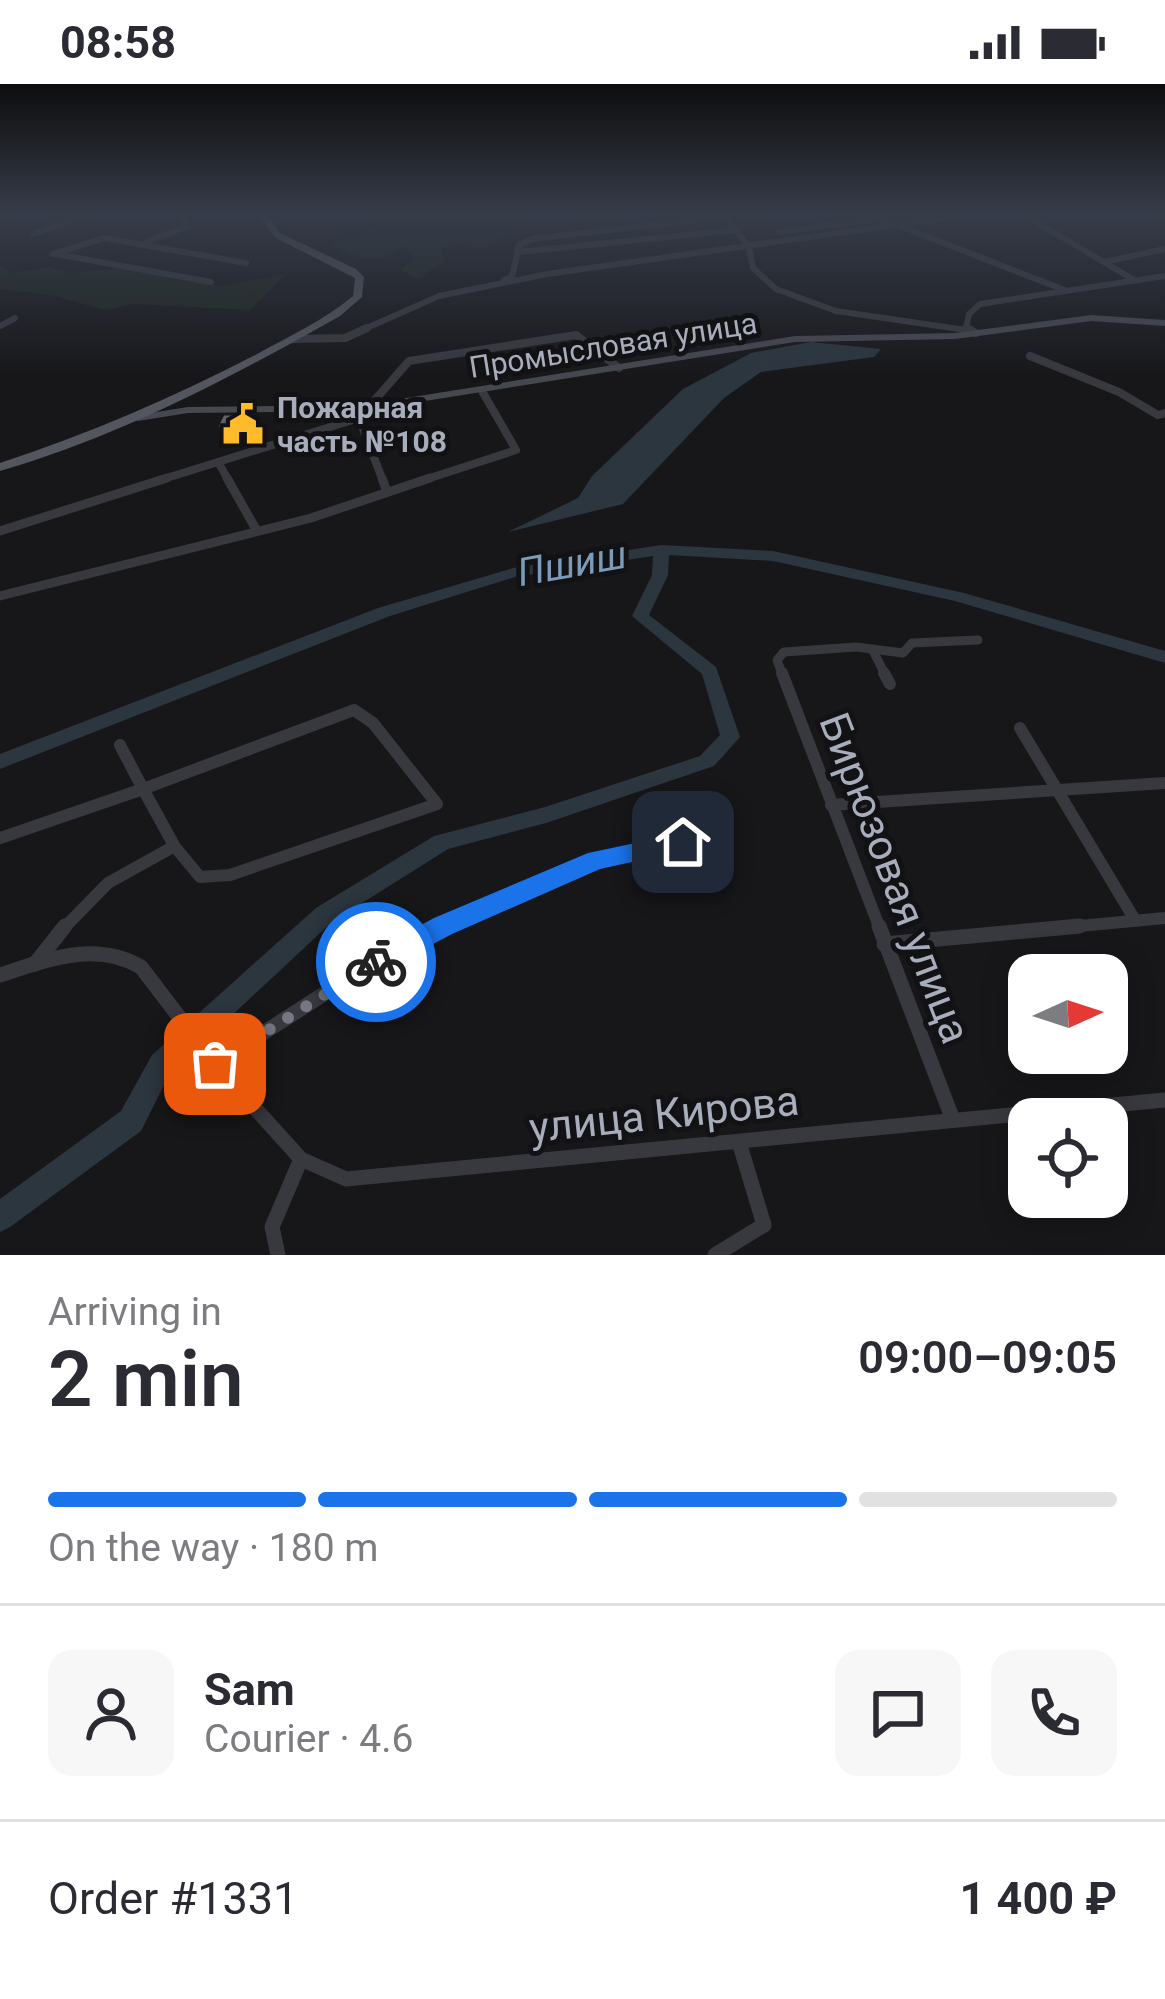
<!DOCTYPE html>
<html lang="en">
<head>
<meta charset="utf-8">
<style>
  body { margin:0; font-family:Roboto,sans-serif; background:#f7f7f7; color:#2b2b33; height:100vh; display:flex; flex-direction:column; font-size:45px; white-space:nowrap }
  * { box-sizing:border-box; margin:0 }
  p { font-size:39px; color:#7c7c81 }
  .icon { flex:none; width:66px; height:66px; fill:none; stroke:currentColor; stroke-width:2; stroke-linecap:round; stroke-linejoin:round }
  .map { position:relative; height:1171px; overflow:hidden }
  .sheet { display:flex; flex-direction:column; background:#fff; flex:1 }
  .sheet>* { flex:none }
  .needle { width:78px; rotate:87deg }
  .controls { position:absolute; left:1008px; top:870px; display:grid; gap:24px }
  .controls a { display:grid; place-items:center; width:120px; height:120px; border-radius:24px; background:#fff; box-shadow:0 6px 30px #0003; font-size:60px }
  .pin { position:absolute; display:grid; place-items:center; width:102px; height:102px; color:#fff; margin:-51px; border-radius:24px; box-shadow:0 6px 18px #0006 }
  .courier { position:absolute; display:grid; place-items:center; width:120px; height:120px; margin:-60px; border:9px solid #1a73e8; border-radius:50%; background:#fff; color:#222; box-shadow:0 3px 15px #0007 }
  .summary em { font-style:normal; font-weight:600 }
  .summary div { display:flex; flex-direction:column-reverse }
  .summary { display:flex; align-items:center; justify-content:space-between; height:204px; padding:0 48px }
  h1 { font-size:78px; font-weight:600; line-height:90px }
  .bar { display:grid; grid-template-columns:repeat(4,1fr); gap:18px 12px; align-content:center; height:144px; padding:0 48px }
  .bar i { height:15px; border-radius:9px; background:#e1e1e2 }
  .bar .on { background:#1a73e8 }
  .bar p { grid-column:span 4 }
  .line { display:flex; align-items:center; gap:30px; padding:0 48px; border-top:3px solid #e1e1e2 }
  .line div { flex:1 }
  .round { display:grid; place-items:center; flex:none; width:126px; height:126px; border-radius:24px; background:#f7f7f7 }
  .status { display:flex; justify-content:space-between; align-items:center; height:84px; padding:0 60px; background:#fff; direction:ltr }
  .status svg { height:33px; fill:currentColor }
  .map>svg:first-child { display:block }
</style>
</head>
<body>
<div class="status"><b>08:58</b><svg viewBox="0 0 49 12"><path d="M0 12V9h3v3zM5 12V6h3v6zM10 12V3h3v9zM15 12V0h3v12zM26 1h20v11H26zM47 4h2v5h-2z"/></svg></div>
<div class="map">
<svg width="1165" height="1171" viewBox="0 0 1165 1171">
  <rect width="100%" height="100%" fill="#17171a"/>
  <!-- green -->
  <g fill="#1d251e">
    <path d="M374,130H545L506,133L509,152L481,165L459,159L440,165L445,176L419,195L400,186L414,175L403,162C378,183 356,174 330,161L378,141Z"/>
    <path d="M0,181L11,189L49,183L70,189L122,184L222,202L288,189L250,226L133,220L105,226L55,212L0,205Z"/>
  </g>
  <!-- water -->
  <path fill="#2c363f" d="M811,258L881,265L874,273L761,288L724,314L623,420L508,448L578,414L592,392L683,305L751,269Z"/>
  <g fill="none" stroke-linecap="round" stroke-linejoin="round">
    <!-- river -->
    <path fill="#2c363f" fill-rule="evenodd" d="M661,461L773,467L964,509L1165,567V579L955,517L773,477L669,471L668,491L649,531L716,583L740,653L714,682L546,739L448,765L332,838L170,989L141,1047L10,1143L0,1148V1115L121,1027L152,971L316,824L434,752L545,723L700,672L720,651L702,590L632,532L652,491L653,472L515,493L390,532L0,685V670L378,524L513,484Z"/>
    <!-- minor-far4 -->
    <g stroke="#38393f" stroke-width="6">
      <path d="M723,130L749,163L753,184L776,205L836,227L973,247"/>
      <path d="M869,130L1067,207"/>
      <path d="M1023,130L1134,196"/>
      <path d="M0,132L5,130"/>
      <path d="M581,133L618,131"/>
      <path d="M779,148L877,135"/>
      <path d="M34,150L85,130"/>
      <path d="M148,157L186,143L181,130"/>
      <path d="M518,168L737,146"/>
      <path d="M53,170L104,154L246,179"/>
      <path d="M56,170L211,198"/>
      <path d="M1104,178L1165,165"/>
      <path d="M504,196L512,193L519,161L532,155L747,130"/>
      <path d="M0,242L15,234"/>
      <path d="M966,244L969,230L980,220L1165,192"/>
      <path d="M360,247L439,212L547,190L946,134"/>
    </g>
    <!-- minor-far3 -->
    <g stroke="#38393f" stroke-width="8">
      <path d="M967,244L976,249"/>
      <path d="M294,255L345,254L367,244"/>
      <path d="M1030,272L1119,308L1158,331L1165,329"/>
      <path d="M359,334L383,397"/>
      <path d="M218,378L229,397"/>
      <path d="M157,397L359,334L409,277L576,251L619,284"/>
      <path d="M421,397L516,366L482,307"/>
    </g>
    <!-- minor-far2 -->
    <g stroke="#38393f" stroke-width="9">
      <path d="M227,394L257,447"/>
      <path d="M382,394L387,408"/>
      <path d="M0,447L167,394"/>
      <path d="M0,512L311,434L430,394"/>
      <path d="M872,565L886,592"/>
      <path d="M783,592L777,576L784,568L856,563L903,569L912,559L978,556"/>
    </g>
    <!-- minor-far1 -->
    <g stroke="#38393f" stroke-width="12">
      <path d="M782,589L880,845"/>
      <path d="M884,589L890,600"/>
      <path d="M354,626L373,639L437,720L230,791L200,793L175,763L143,705Z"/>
      <path d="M1020,644L1135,836"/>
      <path d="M120,661L143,705"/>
      <path d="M831,721L1165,699"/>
      <path d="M0,754L143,705"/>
      <path d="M63,845L108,799L171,764"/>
      <path d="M438,845L596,776L683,758"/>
      <path d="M1048,845L1165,834"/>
    </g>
    <!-- minor -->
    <g stroke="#38393f" stroke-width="15">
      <path d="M879,842L953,1036"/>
      <path d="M884,860L1080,842"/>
      <path d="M35,880L65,842"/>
      <path d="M0,891C47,876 95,856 141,883L215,980L301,1075L346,1095L1165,1016"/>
      <path d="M215,980L355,890L443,842"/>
      <path d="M278,1171L272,1143L301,1075"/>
      <path d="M715,1171L764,1141L739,1058"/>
    </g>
    <!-- secondary -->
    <path fill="#46484f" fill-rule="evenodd" d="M1091,231L1165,236V242L1091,237L955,255L795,258L362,327L188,329L138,337L133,334L138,331L188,323L362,321L795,252L955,249Z"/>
    <!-- primary -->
    <path fill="#53565e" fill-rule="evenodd" d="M259,130H267L280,149L356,185L364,193L362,213L340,232C232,293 120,352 0,387V379C89,350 174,313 257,270C290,252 324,236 353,212L355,194L274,153Z"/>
  </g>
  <!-- wall -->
  <path fill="#48494f" d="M251,333L252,337L248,345H222L221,341Z"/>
  <!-- building -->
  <path fill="#53545b" stroke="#60626a" stroke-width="3" d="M225,333H251L246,340L221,341Z"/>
  <!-- sky -->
  <linearGradient id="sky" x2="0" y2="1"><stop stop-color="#0d0d0e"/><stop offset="0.44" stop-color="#363c49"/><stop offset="1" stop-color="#363c49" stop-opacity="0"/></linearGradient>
  <rect width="1165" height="294" fill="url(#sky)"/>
  <!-- route -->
  <path fill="#1a73e8" d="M683,749L691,752V765L600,785L452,850L376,890L367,887L363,878L367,870L434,834L588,769Z"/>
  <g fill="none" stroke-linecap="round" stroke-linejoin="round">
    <!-- done -->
    <path stroke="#757883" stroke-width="12" stroke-dasharray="0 21.6" d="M215,980L376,878"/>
  </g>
  <!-- icons -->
  <defs>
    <g id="civic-bare" transform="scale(3.24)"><path d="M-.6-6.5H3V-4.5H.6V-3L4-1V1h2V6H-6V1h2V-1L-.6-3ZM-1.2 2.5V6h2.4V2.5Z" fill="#ffbb2a" stroke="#121215" stroke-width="2.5" paint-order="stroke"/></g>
  </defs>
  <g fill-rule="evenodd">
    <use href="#civic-bare" x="243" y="340"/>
  </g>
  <g text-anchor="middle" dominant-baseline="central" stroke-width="10" stroke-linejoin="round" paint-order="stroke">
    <!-- far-street labels -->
    <g font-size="30" fill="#a8adbb" stroke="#121215">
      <text transform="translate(613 261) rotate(-9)">Промысловая улица</text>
    </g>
    <!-- far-poi labels -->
    <g font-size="30" font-weight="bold" fill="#a8adbb" stroke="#121215" text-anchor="start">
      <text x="277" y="323">Пожарная<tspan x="277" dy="34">часть №108</tspan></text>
    </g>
    <!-- water labels -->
    <g font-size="39" font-style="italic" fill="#7c9bb8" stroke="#121215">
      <text transform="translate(572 480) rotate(-10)">Пшиш</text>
    </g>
    <!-- near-street labels -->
    <g font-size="42" fill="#a8adbb" stroke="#121215">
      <text transform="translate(895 794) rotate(69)">Бирюзовая улица</text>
      <text transform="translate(664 1030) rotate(-6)">улица Кирова</text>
    </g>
  </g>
</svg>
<div class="controls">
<a><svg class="needle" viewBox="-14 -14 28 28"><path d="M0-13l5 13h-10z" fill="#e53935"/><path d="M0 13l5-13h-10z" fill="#7c7c81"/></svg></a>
<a><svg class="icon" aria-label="locate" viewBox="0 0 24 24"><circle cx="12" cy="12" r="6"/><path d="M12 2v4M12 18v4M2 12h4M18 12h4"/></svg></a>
</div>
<div class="pin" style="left:215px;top:980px;background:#ea580c"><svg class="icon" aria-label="bag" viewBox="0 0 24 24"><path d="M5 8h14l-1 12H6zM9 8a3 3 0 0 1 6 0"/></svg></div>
<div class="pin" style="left:683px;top:758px;background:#1f2937"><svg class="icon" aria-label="home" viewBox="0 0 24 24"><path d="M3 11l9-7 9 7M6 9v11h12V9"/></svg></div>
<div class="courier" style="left:376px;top:878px"><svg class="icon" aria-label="bike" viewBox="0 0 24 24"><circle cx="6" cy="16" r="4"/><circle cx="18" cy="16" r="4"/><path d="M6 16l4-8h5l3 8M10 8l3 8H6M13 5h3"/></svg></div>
</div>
<section class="sheet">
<div class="summary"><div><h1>2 min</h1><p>Arriving in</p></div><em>09:00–09:05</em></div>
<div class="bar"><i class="on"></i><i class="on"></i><i class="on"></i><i></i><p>On the way · 180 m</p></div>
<div class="line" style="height:216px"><a class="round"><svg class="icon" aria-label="person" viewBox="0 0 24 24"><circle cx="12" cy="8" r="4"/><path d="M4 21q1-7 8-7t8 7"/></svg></a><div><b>Sam</b><p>Courier · 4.6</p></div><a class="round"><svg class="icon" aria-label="chat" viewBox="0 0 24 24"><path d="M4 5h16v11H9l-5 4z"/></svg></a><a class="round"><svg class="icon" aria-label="phone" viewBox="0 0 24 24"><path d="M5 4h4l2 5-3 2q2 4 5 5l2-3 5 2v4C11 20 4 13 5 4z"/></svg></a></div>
<div class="line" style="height:156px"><div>Order #1331</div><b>1 400 ₽</b></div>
</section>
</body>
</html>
